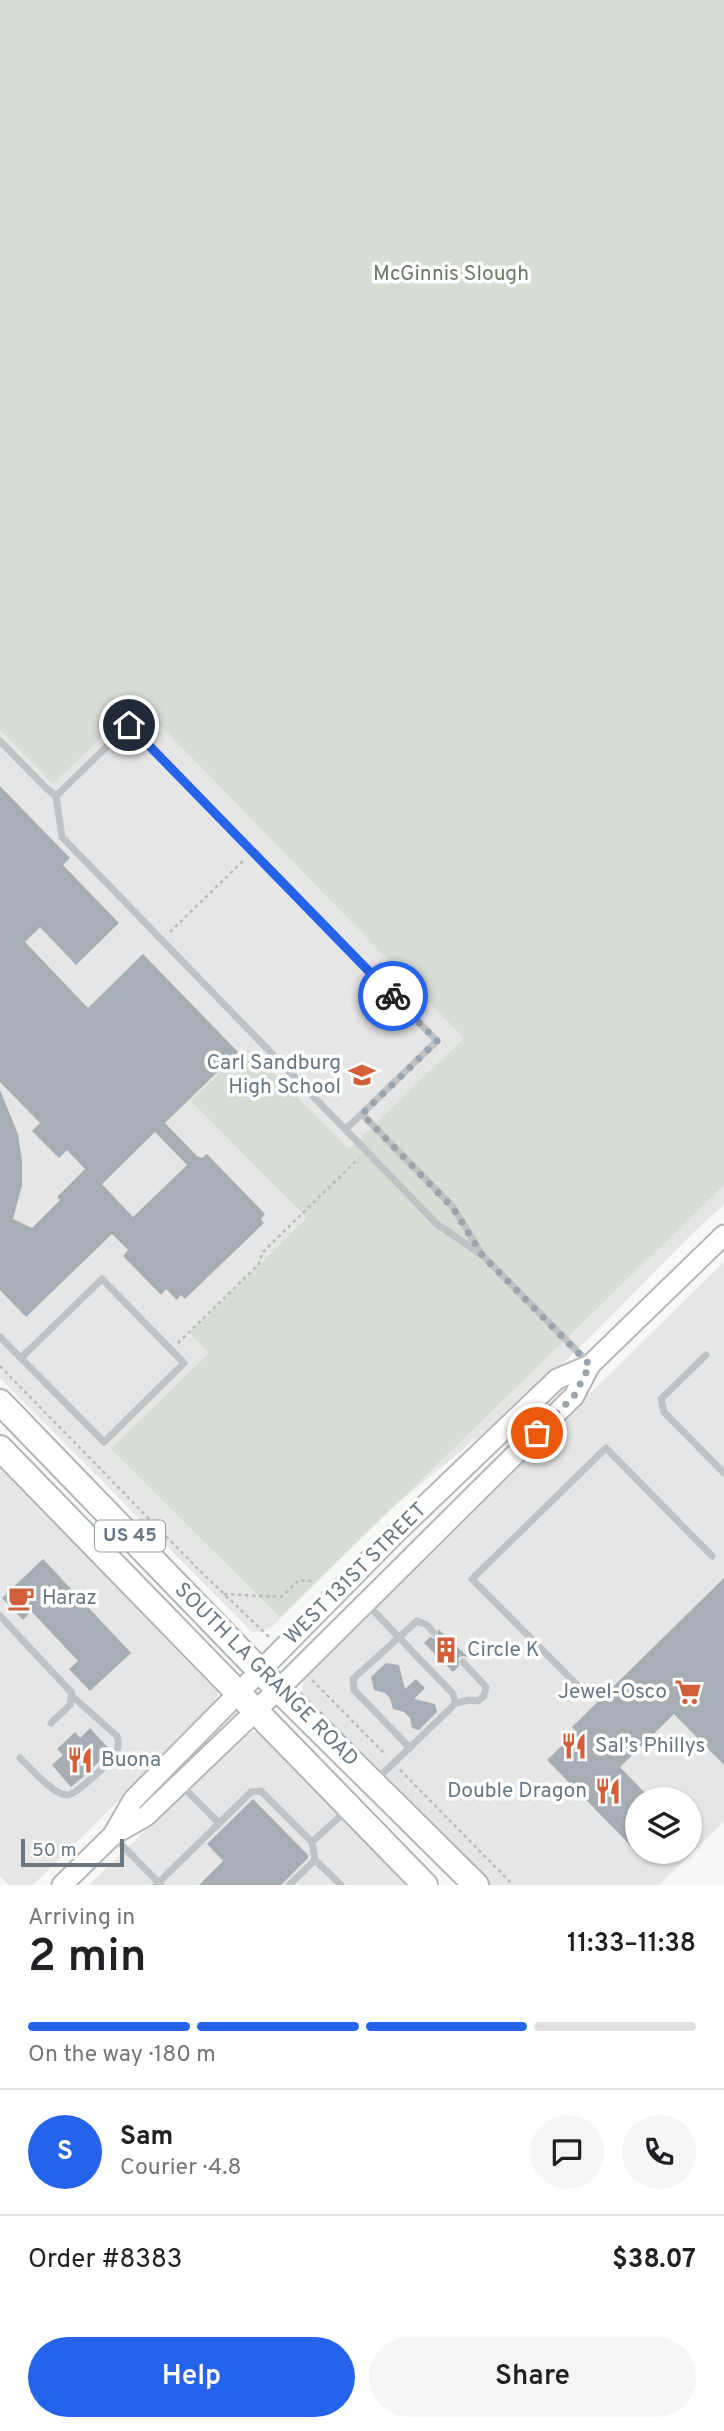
<!DOCTYPE html>
<html lang="en">
<head>
<meta charset="utf-8">
<style>
  body { margin:0; font-family:Overpass,sans-serif; background:#f6f6f6; color:#202124; height:100vh; display:flex; flex-direction:column; font-size:26px; white-space:nowrap }
  * { box-sizing:border-box; margin:0 }
  p { font-size:23px; color:#757577 }
  .icon { flex:none; width:38px; height:38px; fill:none; stroke:currentColor; stroke-width:2; stroke-linecap:round; stroke-linejoin:round }
  .map { position:relative; height:1885px; overflow:hidden }
  .sheet { display:flex; flex-direction:column; background:#fff; flex:1 }
  .sheet>* { flex:none }
  .buttons { position:absolute; left:625px; top:1787px; display:grid; gap:14px }
  .buttons a { display:grid; place-items:center; width:77px; height:77px; border-radius:50%; background:#fff; box-shadow:0 2px 5px #0004; font-size:35px }
  .scale { position:absolute; left:21px; bottom:18px; width:103px; box-sizing:border-box; padding-left:7px; border:4px solid #697783; border-top:0; font-size:19px; line-height:24px; white-space:nowrap; color:#697783; -webkit-text-stroke:5px #fff; paint-order:stroke }
  .pin { position:absolute; display:grid; place-items:center; width:60px; height:60px; color:#fff; margin:-30px; border:4px solid #fff; border-radius:50%; box-shadow:0 2px 7px #0007 }
  .courier { position:absolute; display:grid; place-items:center; width:70px; height:70px; margin:-35px; border:5px solid #2563eb; border-radius:50%; background:#fff; color:#222; box-shadow:0 2px 9px #0007 }
  .overview em { font-style:normal; font-weight:600 }
  .overview div { display:flex; flex-direction:column-reverse }
  .overview { display:flex; align-items:center; justify-content:space-between; height:119px; padding:0 28px }
  h1 { font-size:46px; font-weight:600; line-height:52px }
  .bar { display:grid; grid-template-columns:repeat(4,1fr); gap:10px 7px; align-content:center; height:84px; padding:0 28px }
  .bar i { height:9px; border-radius:5px; background:#e0e0e0 }
  .bar .current { background:#2563eb }
  .bar p { grid-column:span 4 }
  .line { display:flex; align-items:center; gap:18px; padding:0 28px; border-top:2px solid #e0e0e0 }
  .line div { flex:1 }
  .round { display:grid; place-items:center; flex:none; width:74px; height:74px; border-radius:37px; background:#f6f6f6 }
  .button { display:flex; gap:14px; margin-top:auto; padding:14px 28px }
  .button a { flex:1; height:80px; border-radius:42px; background:#2563eb; color:#fff; font-size:28px; font-weight:600; line-height:80px; text-align:center }
  .button a+a { background:#f6f6f6; color:#202124 }
  .map>svg:first-child { display:block }
</style>
</head>
<body>
<div class="map">
<svg width="724" height="1885" viewBox="0 0 724 1885">
  <rect width="100%" height="100%" fill="#f7f7f5"/>
  <!-- built -->
  <g fill="#e5e6e5" fill-rule="evenodd">
    <path d="M0,363L724,944V1205L696,1230L544,1383L393,1507L273,1626L261,1632H252L0,1378Z"/>
    <path d="M724,1262V1822L659,1885H483L307,1707L302,1694L303,1683L307,1673L322,1656ZM637,1799H690V1852H637Z"/>
    <path d="M0,1454L218,1681L219,1691L211,1709L33,1885H9L0,1876Z"/>
    <path d="M260,1731L423,1885H89L239,1739L251,1733Z"/>
  </g>
  <!-- green -->
  <path fill="#d7dcd4" d="M0,0H724V1185L280,1617L111,1449L209,1353L190,1333L307,1218L191,1101L240,1053L248,1061L255,1054L349,1149L464,1038L138,702L53,784L0,730Z"/>
  <!-- building -->
  <g fill="#a7aeb3" fill-rule="evenodd">
    <path d="M0,786L70,858L63,865L119,923L76,965L40,927L25,942L88,1008L143,954L238,1052L165,1123L197,1156L202,1158L207,1154L265,1214L261,1219L264,1223L185,1299L181,1295L177,1300L166,1289L161,1295L123,1256L128,1250L112,1234L26,1317L0,1290V1090L18,1134L22,1161V1185L13,1219L32,1228L60,1200L57,1197L85,1169L67,1150L59,1158L32,1131L40,1123L0,1082ZM155,1132L187,1165L133,1217L102,1184Z"/>
    <path d="M43,1559L131,1653L90,1691L69,1669L78,1661L31,1611L23,1620L2,1598Z"/>
    <path d="M724,1578V1765L674,1714L620,1767L651,1799H637V1852L547,1760L576,1732L572,1727Z"/>
    <path d="M438,1629L468,1657L462,1656L458,1658L459,1666L453,1672L424,1643L430,1637L435,1639L438,1637Z"/>
    <path d="M386,1663L399,1665L405,1689L416,1679L425,1688L414,1699L435,1704L437,1712L419,1730L412,1728L410,1718L404,1712L393,1709L390,1698L385,1693L374,1690L371,1677Z"/>
    <path d="M90,1728L110,1750L89,1772L71,1787L52,1765L63,1755L57,1749L75,1732L80,1738Z"/>
    <path d="M253,1799L308,1855V1858L281,1885H199L223,1861L207,1844Z"/>
  </g>
  <g fill="none" stroke-linecap="round" stroke-linejoin="round">
    <!-- secondary casing -->
    <g stroke="#b4b8bc" stroke-width="23">
      <g id="secondary">
        <path d="M113,1835L133,1800L398,1531L557,1379L590,1365"/>
        <path d="M62,1885L113,1835L146,1816L291,1677L574,1396L590,1365L724,1235"/>
      </g>
    </g>
    <!-- highway casing -->
    <g stroke="#b2b6b9" stroke-width="28">
      <g id="highway">
        <path d="M0,1402L259,1670L476,1885"/>
        <path d="M0,1448L425,1885"/>
      </g>
    </g>
    <!-- path -->
    <g stroke="#b9bcbe" stroke-width="2.5" stroke-dasharray="3.5 3.5" stroke-linecap="butt">
      <path d="M170,932L245,859"/>
      <path d="M178,1343L259,1264L262,1253L359,1158"/>
      <path d="M0,1366L198,1569L270,1638"/>
      <path d="M224,1594L281,1597L299,1580L312,1581"/>
      <path d="M312,1680L386,1755"/>
      <path d="M400,1770L513,1885"/>
    </g>
    <!-- lane -->
    <g stroke="#bfc3c6" stroke-width="7">
      <path d="M0,741L46,788L56,796L62,837L437,1224L482,1255L590,1364"/>
      <path d="M56,796L129,725L437,1041L346,1129"/>
      <path d="M362,1114L453,1207L480,1251"/>
      <path d="M0,1337L104,1442L184,1363L102,1279L21,1358"/>
      <path d="M706,1355L661,1399L664,1412L724,1473"/>
      <path d="M368,1605L453,1694L456,1703L376,1780"/>
      <path d="M0,1616L72,1693L70,1705L51,1723"/>
      <path d="M577,1685L472,1579L606,1448L712,1556"/>
      <path d="M456,1703L469,1700L478,1701L484,1696L486,1687L463,1662"/>
      <path d="M410,1748L354,1690L353,1679L417,1621L427,1625L434,1633"/>
      <path d="M20,1758C30,1767 53,1795 67,1795C76,1795 112,1761 116,1752C119,1747 119,1742 117,1736L73,1697"/>
      <path d="M180,1784L219,1823"/>
      <path d="M113,1836L161,1885"/>
      <path d="M315,1860L312,1842L347,1810"/>
      <path d="M156,1885L251,1792L261,1791L312,1842"/>
      <path d="M289,1885L315,1860L341,1885"/>
    </g>
    <!-- secondary -->
    <use href="#secondary" stroke="#fff" stroke-width="19"/>
    <!-- highway -->
    <use href="#highway" stroke="#fff" stroke-width="24"/>
  </g>
  <g fill="none" stroke-linecap="round" stroke-linejoin="round">
    <!-- done -->
    <path stroke="#9ba4ab" stroke-width="7" stroke-dasharray="0 12.6" d="M393,996L437,1041L362,1114L453,1208L482,1255L590,1365L574,1396L537,1433"/>
    <!-- route -->
    <path stroke="#2563eb" stroke-width="9" d="M129,725L393,996"/>
  </g>
  <!-- icons -->
  <defs>
    <g id="school-bare" transform="scale(2.1)"><path d="M0-5L7-2L0 1L-7-2ZM-4 1L0 2.5L4 1V4Q0 6-4 4Z" fill="#d25e3a" stroke="#fff" stroke-width="2.5" paint-order="stroke"/></g>
    <g id="cafe-bare" transform="scale(2.1)"><path d="M-5.5-4.5H6V0H3Q3 3.5 0 3.5H-2.5Q-5.5 3.5-5.5 0ZM3-3.2v2h1.7v-2ZM-6 4.5H4V6H-6Z" fill="#d25e3a" stroke="#fff" stroke-width="2.5" paint-order="stroke"/></g>
    <g id="building-bare" transform="scale(2.1)"><path d="M-4-6H4V6H1V3H-1V6H-4ZM-2.5-4.3h1.7v1.8h-1.7ZM.8-4.3h1.7v1.8H.8ZM-2.5-1h1.7V.8h-1.7ZM.8-1h1.7V.8H.8Z" fill="#d25e3a" stroke="#fff" stroke-width="2.5" paint-order="stroke"/></g>
    <g id="supermarket-bare" transform="scale(2.1)"><path d="M-6-5.5h2.5l.6 2H6L4.5 2H-2.5L-4.4-4H-6ZM-1.5 3.2a1.3 1.3 0 1 0 .1 0ZM3 3.2a1.3 1.3 0 1 0 .1 0Z" fill="#d25e3a" stroke="#fff" stroke-width="2.5" paint-order="stroke"/></g>
    <g id="restaurant-bare" transform="scale(2.1)"><path d="M-5-6h1v4h1v-4h1v4h1v-4h1v5L-1.5 .5V6h-2V.5L-5-1ZM5-6V6H3V1.5H1.5Q1.5-4 5-6Z" fill="#d25e3a" stroke="#fff" stroke-width="2.5" paint-order="stroke"/></g>
  </defs>
  <g fill-rule="evenodd">
    <use href="#school-bare" x="362" y="1075"/>
    <use href="#cafe-bare" x="21" y="1598"/>
    <use href="#building-bare" x="446" y="1650"/>
    <use href="#supermarket-bare" x="688" y="1692"/>
    <use href="#restaurant-bare" x="574" y="1746"/>
    <use href="#restaurant-bare" x="80" y="1760"/>
    <use href="#restaurant-bare" x="608" y="1791"/>
  </g>
  <g text-anchor="middle" dominant-baseline="central" stroke-width="7" stroke-linejoin="round" paint-order="stroke">
    <!-- shield labels -->
    <rect fill="#fff" stroke="#96a0a8" stroke-width="2" x="95" y="1520.5" width="70" height="31" rx="5"/>
    <g font-size="19" font-weight="bold" fill="#697783">
      <text x="130" y="1536">US 45</text>
    </g>
    <!-- park labels -->
    <g font-size="21" fill="#6b7b68" stroke="#fff">
      <text x="451" y="274">McGinnis Slough</text>
    </g>
    <!-- poi labels -->
    <g font-size="21" fill="#697783" stroke="#fff" text-anchor="start">
      <text x="341" y="1063" text-anchor="end">Carl Sandburg<tspan x="341" dy="24">High School</tspan></text>
      <text x="42" y="1598">Haraz</text>
      <text x="467" y="1650">Circle K</text>
      <text x="667" y="1692" text-anchor="end">Jewel-Osco</text>
      <text x="595" y="1746">Sal's Phillys</text>
      <text x="101" y="1760">Buona</text>
      <text x="587" y="1791" text-anchor="end">Double Dragon</text>
    </g>
    <!-- street labels -->
    <g font-size="21" fill="#697783" stroke="#fff">
      <text transform="translate(356 1574) rotate(-45)">WEST 131ST STREET</text>
      <text transform="translate(266 1675) rotate(45)">SOUTH LA GRANGE ROAD</text>
    </g>
  </g>
</svg>
<div class="buttons">
<a><svg class="icon" aria-label="layers" viewBox="0 0 24 24"><path d="M12 4l9 5-9 5-9-5zM3 14l9 5 9-5"/></svg></a>
</div>
<div class="scale">50 m</div>
<div class="pin" style="left:537px;top:1433px;background:#ea580c"><svg class="icon" aria-label="bag" viewBox="0 0 24 24"><path d="M5 8h14l-1 12H6zM9 8a3 3 0 0 1 6 0"/></svg></div>
<div class="pin" style="left:129px;top:725px;background:#1f2937"><svg class="icon" aria-label="home" viewBox="0 0 24 24"><path d="M3 11l9-7 9 7M6 9v11h12V9"/></svg></div>
<div class="courier" style="left:393px;top:996px"><svg class="icon" aria-label="bike" viewBox="0 0 24 24"><circle cx="6" cy="16" r="4"/><circle cx="18" cy="16" r="4"/><path d="M6 16l4-8h5l3 8M10 8l3 8H6M13 5h3"/></svg></div>
</div>
<section class="sheet">
<div class="overview"><div><h1>2 min</h1><p>Arriving in</p></div><em>11:33–11:38</em></div>
<div class="bar"><i class="current"></i><i class="current"></i><i class="current"></i><i></i><p>On the way · 180 m</p></div>
<div class="line" style="height:126px"><b class="round" style="background:#2563eb;color:#fff">S</b><div><b>Sam</b><p>Courier · 4.8</p></div><a class="round"><svg class="icon" aria-label="chat" viewBox="0 0 24 24"><path d="M4 5h16v11H9l-5 4z"/></svg></a><a class="round"><svg class="icon" aria-label="phone" viewBox="0 0 24 24"><path d="M5 4h4l2 5-3 2q2 4 5 5l2-3 5 2v4C11 20 4 13 5 4z"/></svg></a></div>
<div class="line" style="height:91px"><div>Order #8383</div><b>$38.07</b></div>
<div class="button"><a>Help</a><a>Share</a></div>
</section>
</body>
</html>
